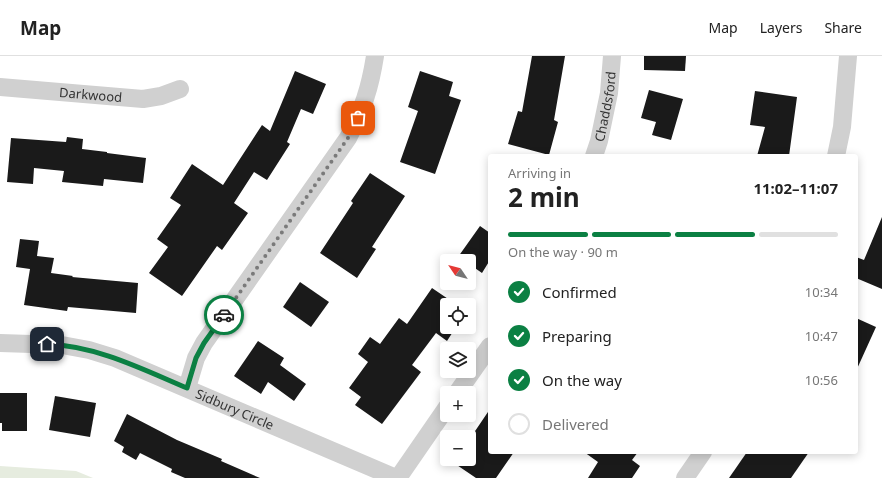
<!DOCTYPE html>
<html lang="en">
<head>
<meta charset="utf-8">
<style>
  body { margin:0; font-family:"Noto Sans",sans-serif; background:#f6f6f6; color:#222; height:100vh; display:flex; flex-direction:column; font-size:15px; white-space:nowrap }
  * { box-sizing:border-box; margin:0 }
  p { font-size:13px; color:#767676 }
  .icon { flex:none; width:22px; height:22px; fill:none; stroke:currentColor; stroke-width:2; stroke-linecap:round; stroke-linejoin:round }
  .map { position:relative; flex:1; overflow:hidden }
  .sheet { position:absolute; left:488px; top:98px; width:370px; height:300px; display:flex; flex-direction:column; background:#fff; border-radius:4px; box-shadow:0 2px 10px #0003 }
  .sheet>* { flex:none }
  .needle { width:26px; rotate:305deg }
  .buttons { position:absolute; left:440px; top:198px; display:grid; gap:8px }
  .buttons a { display:grid; place-items:center; width:36px; height:36px; border-radius:4px; background:#fff; box-shadow:0 2px 10px #0003; font-size:20px }
  .pin { position:absolute; display:grid; place-items:center; width:34px; height:34px; color:#fff; margin:-17px; border-radius:8px; box-shadow:0 2px 6px #0006 }
  .courier { position:absolute; display:grid; place-items:center; width:40px; height:40px; margin:-20px; border:3px solid #0b8043; border-radius:50%; background:#fff; color:#222; box-shadow:0 1px 5px #0007 }
  .summary em { font-style:normal; font-weight:700 }
  .summary div { display:flex; flex-direction:column-reverse }
  .summary { display:flex; align-items:center; justify-content:space-between; height:68px; padding:0 20px }
  h1 { font-size:26px; font-weight:700; line-height:30px }
  .bar { display:grid; grid-template-columns:repeat(4,1fr); gap:6px 4px; align-content:center; height:48px; padding:0 20px }
  .bar i { height:5px; border-radius:3px; background:#e0e0e0 }
  .bar .active { background:#0b8043 }
  .bar p { grid-column:span 4 }
  ol { padding:0 20px; list-style:none }
  li { display:flex; align-items:center; gap:12px; height:44px }
  li p { margin-inline-start:auto }
  li .icon { padding:4px; border-radius:50%; background:#0b8043; color:#fff; stroke-width:4 }
  li:last-child { color:#767676 }
  li i { width:22px; height:22px; border:2px solid #e0e0e0; border-radius:50% }
  header { display:flex; align-items:center; gap:24px; box-sizing:border-box; height:56px; padding:0 20px; background:#fff; border-bottom:1px solid #e0e0e0 }
  header strong { font-size:19px }
  nav { display:flex; gap:22px; margin-inline-start:auto; font-size:14px }
  .map>svg:first-child { display:block }
</style>
</head>
<body>
<header>
<strong>Map</strong>
<nav><a>Map</a><a>Layers</a><a>Share</a></nav>
</header>
<div class="map">
<svg width="882" height="422" viewBox="0 0 882 422">
  <rect width="100%" height="100%" fill="#fff"/>
  <!-- green -->
  <path fill="#e6ecdf" d="M0,410L76,415L93,422H0Z"/>
  <!-- building -->
  <g fill="#1a1a1a">
    <path d="M532,0H565L554,64L558,66L549,99L508,88L518,55L522,56Z"/>
    <path d="M644,0H686L685,15L644,14Z"/>
    <path d="M295,15L326,28L313,58L301,53L287,86L290,88L267,124L254,116L234,147L248,157L222,194L217,190L182,240L149,217L168,191L157,183L181,149L170,142L192,108L223,129L262,69L270,75Z"/>
    <path d="M420,15L453,26L449,40L461,44L435,118L400,106L418,55L408,51Z"/>
    <path d="M649,34L683,43L671,84L652,79L656,66L641,62Z"/>
    <path d="M755,35L797,41L789,100H757L765,71L750,69Z"/>
    <path d="M67,81L83,83L82,93L107,96V97L146,102L143,127L104,123L103,130L62,126L64,115L34,112L33,128L7,126L11,82L66,86Z"/>
    <path d="M370,117L405,140L372,191L376,193L357,222L320,197L353,147L351,145Z"/>
    <path d="M882,161V233L856,222V201L864,204Z"/>
    <path d="M480,170L490,177V204L482,217L469,208V205H464L458,201Z"/>
    <path d="M20,183L39,185L37,200L54,202L51,217L73,220L72,221L138,227L136,257L68,251L67,255L24,249L30,213L16,211Z"/>
    <path d="M300,226L329,246L311,271L283,251Z"/>
    <path d="M432,232L457,249H447V271H456L447,285L436,277L412,309L421,316L382,368L355,349L361,341L349,332L368,306L358,298L370,281L380,288L399,262L407,268Z"/>
    <path d="M856,262L876,271L856,315Z"/>
    <path d="M258,285L284,302L280,309L306,328L294,345L268,326L261,338L234,320Z"/>
    <path d="M0,337H27V375H2V367H0Z"/>
    <path d="M55,340L96,347L90,381L49,374Z"/>
    <path d="M490,353V396H514L496,422H476L448,403H469V384Z"/>
    <path d="M127,358L177,384L222,403L221,405L260,422H185L171,416L172,413L140,397L136,404L122,396L124,391L114,385Z"/>
    <path d="M584,396H638L632,404L640,410L632,422H588L598,406Z"/>
    <path d="M747,396H809L791,422H729Z"/>
  </g>
  <g fill="none" stroke-linecap="round" stroke-linejoin="round">
    <!-- minor -->
    <g stroke="#d0d0d0" stroke-width="18">
      <path id="s1" d="M0,31L143,43L161,40L180,33"/>
      <path id="s2" d="M594,100L599,85L609,37L612,0"/>
      <path d="M836,100L842,71L848,0"/>
      <path id="s3" d="M0,287L62,289L89,294L115,302L396,422"/>
      <path d="M187,332L196,302L204,287L348,82C363,53 370,32 375,0"/>
      <path d="M457,337L490,290"/>
      <path d="M398,422L447,351"/>
      <path d="M685,422L703,396"/>
    </g>
  </g>
  <g fill="none" stroke-linecap="round" stroke-linejoin="round">
    <!-- done -->
    <path stroke="#7a7a7a" stroke-width="4" stroke-dasharray="0 7.2" d="M224,259L348,82L358,62"/>
    <!-- route -->
    <path stroke="#0b8043" stroke-width="5" d="M47,288C97,290 142,313 187,332L196,302L204,287L224,259"/>
  </g>
  <g text-anchor="middle" dominant-baseline="central" stroke-width="4" stroke-linejoin="round" paint-order="stroke">
    <!-- street labels -->
    <g font-size="13" fill="#333" stroke="#fff">
      <text stroke="none"><textPath href="#s1" startOffset="91">Darkwood</textPath></text>
      <text stroke="none"><textPath href="#s2" startOffset="51">Chaddsford</textPath></text>
      <text stroke="none"><textPath href="#s3" startOffset="247">Sidbury Circle</textPath></text>
    </g>
  </g>
</svg>
<div class="buttons">
<a><svg class="needle" viewBox="-14 -14 28 28"><path d="M0-13l5 13h-10z" fill="#e53935"/><path d="M0 13l5-13h-10z" fill="#767676"/></svg></a>
<a><svg class="icon" aria-label="locate" viewBox="0 0 24 24"><circle cx="12" cy="12" r="6"/><path d="M12 2v4M12 18v4M2 12h4M18 12h4"/></svg></a>
<a><svg class="icon" aria-label="layers" viewBox="0 0 24 24"><path d="M12 4l9 5-9 5-9-5zM3 14l9 5 9-5"/></svg></a>
<a>+</a>
<a>−</a>
</div>
<div class="pin" style="left:358px;top:62px;background:#ea580c"><svg class="icon" aria-label="bag" viewBox="0 0 24 24"><path d="M5 8h14l-1 12H6zM9 8a3 3 0 0 1 6 0"/></svg></div>
<div class="pin" style="left:47px;top:288px;background:#1f2937"><svg class="icon" aria-label="home" viewBox="0 0 24 24"><path d="M3 11l9-7 9 7M6 9v11h12V9"/></svg></div>
<div class="courier" style="left:224px;top:259px"><svg class="icon" aria-label="car" viewBox="0 0 24 24"><path d="M5 17H2v-5l4-1 3-4h7l3 4 3 1v5h-3M9 17h6M6 11h13"/><circle cx="7" cy="17" r="2"/><circle cx="17" cy="17" r="2"/></svg></div>
<section class="sheet">
<div class="summary"><div><h1>2 min</h1><p>Arriving in</p></div><em>11:02–11:07</em></div>
<div class="bar"><i class="active"></i><i class="active"></i><i class="active"></i><i></i><p>On the way · 90 m</p></div>
<ol>
<li><svg class="icon" aria-label="check" viewBox="0 0 24 24"><path d="M5 12l5 5 9-10"/></svg>Confirmed<p>10:34</p></li>
<li><svg class="icon" aria-label="check" viewBox="0 0 24 24"><path d="M5 12l5 5 9-10"/></svg>Preparing<p>10:47</p></li>
<li><svg class="icon" aria-label="check" viewBox="0 0 24 24"><path d="M5 12l5 5 9-10"/></svg>On the way<p>10:56</p></li>
<li><i></i>Delivered</li>
</ol>
</section>
</div>
</body>
</html>
